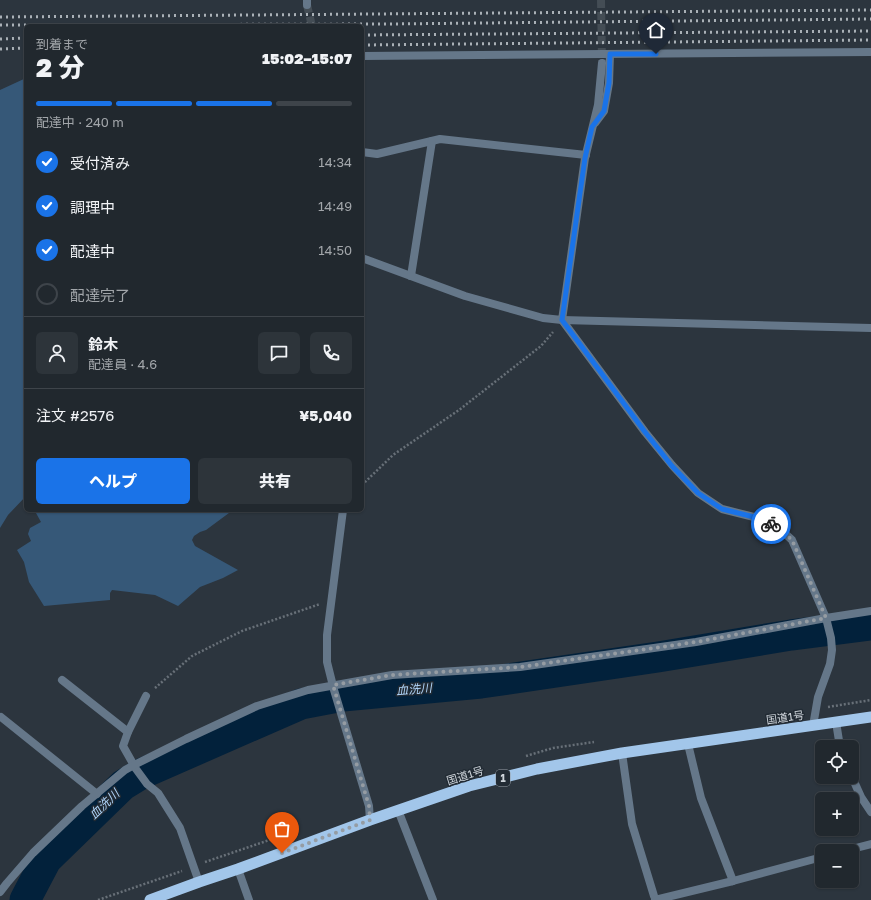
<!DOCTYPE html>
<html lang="ja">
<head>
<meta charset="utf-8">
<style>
  body { margin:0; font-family:"Golos Text","Noto Sans JP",sans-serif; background:#2d343a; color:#f1f3f6; height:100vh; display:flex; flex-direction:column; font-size:15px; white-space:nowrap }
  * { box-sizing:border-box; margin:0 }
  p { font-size:13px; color:#a2a6aa }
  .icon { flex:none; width:22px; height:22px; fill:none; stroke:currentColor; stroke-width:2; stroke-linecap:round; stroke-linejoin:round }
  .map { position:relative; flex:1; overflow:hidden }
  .side { position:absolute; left:24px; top:24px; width:340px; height:488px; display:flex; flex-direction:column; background:#21282e; border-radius:6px; box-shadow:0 1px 3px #0004,0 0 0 1px #3e444a }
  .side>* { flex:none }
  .tools { position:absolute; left:815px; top:740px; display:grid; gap:8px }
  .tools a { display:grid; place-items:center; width:44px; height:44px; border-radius:6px; background:#21282e; box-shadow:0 1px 3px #0004,0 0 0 1px #3e444a; font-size:20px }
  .pin { position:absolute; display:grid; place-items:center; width:34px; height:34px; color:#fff; margin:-41px -17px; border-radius:50% 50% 50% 0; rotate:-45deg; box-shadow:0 0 4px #0007 }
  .pin .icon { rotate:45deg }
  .courier { position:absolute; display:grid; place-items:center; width:40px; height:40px; margin:-20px; border:3px solid #1a73e8; border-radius:50%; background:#fff; color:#222; box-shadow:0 1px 5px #0007 }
  .overview em { font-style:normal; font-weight:800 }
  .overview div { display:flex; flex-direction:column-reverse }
  .overview { display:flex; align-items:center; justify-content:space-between; height:68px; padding:0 12px }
  h1 { font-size:26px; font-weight:800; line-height:30px }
  .bar { display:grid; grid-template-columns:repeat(4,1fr); gap:6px 4px; align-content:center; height:48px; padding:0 12px }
  .bar i { height:5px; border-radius:3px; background:#3e444a }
  .bar .selected { background:#1a73e8 }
  .bar p { grid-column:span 4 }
  .line { display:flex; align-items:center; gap:10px; padding:0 12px; border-top:1px solid #3e444a }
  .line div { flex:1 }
  .round { display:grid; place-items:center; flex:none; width:42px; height:42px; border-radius:6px; background:#2d343a }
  ol { padding:0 12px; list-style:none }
  li { display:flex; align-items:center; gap:12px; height:44px }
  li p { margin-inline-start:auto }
  li .icon { padding:4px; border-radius:50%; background:#1a73e8; color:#fff; stroke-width:4 }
  li:last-child { color:#a2a6aa }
  li i { width:22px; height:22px; border:2px solid #3e444a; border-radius:50% }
  .cta { display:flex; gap:8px; margin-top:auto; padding:8px 12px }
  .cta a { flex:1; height:46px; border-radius:6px; background:#1a73e8; color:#fff; font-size:16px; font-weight:800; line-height:46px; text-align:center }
  .cta a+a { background:#2d343a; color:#f1f3f6 }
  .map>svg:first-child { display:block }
</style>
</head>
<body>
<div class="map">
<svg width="871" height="900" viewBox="0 0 871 900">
  <rect width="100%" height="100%" fill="#2c353e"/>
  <!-- green -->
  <g fill="#365878">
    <path d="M26,78V496L8,515L0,528V90Z"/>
    <path d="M41,510H233L206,530L200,532L194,536L192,540L195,546L238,570L223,578L200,587L178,606L155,595L112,590L110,593V600L44,606L29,582L24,562L17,550L31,541L28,534L30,528L41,522L36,513Z"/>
  </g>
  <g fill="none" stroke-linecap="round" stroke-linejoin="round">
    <!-- river -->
    <path stroke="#02213b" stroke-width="31" d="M25,900L46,860L123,785L141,774L301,704L343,696L481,683L658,657L791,635L871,625"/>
    <!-- minor-tunnel -->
    <g stroke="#444d55" stroke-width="8" stroke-dasharray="8 4" stroke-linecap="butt">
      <path d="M601,0L602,61"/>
      <path d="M307,5L312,26"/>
    </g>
    <!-- path -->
    <g stroke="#687078" stroke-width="2.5" stroke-dasharray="2 2" stroke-linecap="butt">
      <path d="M362,485L393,455L459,410L541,346L553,332"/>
      <path d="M155,688L192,656L242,631L320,604"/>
      <path d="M828,707L871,700"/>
      <path d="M526,756L553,748L594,742"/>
      <path d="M205,862L284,835"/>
      <path d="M98,900L182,871"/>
    </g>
    <!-- service -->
    <g stroke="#657789" stroke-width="8">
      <path d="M362,56L871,52"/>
      <path d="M562,320L871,328"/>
      <path d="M62,680L128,732"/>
      <path d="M146,696L128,732L123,746L136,769L147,784L158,793L180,828L199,882"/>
      <path d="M1,717L97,794"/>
      <path d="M622,753L632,824L654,896"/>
    </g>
    <!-- minor -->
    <g stroke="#657789" stroke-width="8">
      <path d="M307,0V5"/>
      <path d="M595,123L604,111L609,83L610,54"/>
      <path d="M362,152L377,154L440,139L586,155"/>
      <path d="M362,258L465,296L543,318L562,320L585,158L598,105L602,63"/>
      <path d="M411,276L432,141"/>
      <path d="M562,320L645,432L672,465L698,493L722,509L758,518L779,528L792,540L826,618L831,638L832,650L830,664L818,697L813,726"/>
      <path d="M343,510L327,635V662L334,690L369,806L370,820"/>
      <path d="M836,722L840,747"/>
      <path d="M688,744L701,798L733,881"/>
      <path d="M852,777L861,797L871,812"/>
      <path d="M398,810L433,900"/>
      <path d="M844,851L871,844"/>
      <path d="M238,869L249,900"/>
      <path d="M0,892L7,883L33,853L82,806L125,770L134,765L186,739L257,706L308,690L392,675L520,667L696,642L826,618L871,611"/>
      <path d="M655,900L733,881L822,857"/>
    </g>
    <!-- trunk -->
    <path stroke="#a2c6ea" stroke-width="11" d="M150,900L199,882L238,869L370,820L469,786L537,769L622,753L871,717"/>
    <!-- rail -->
    <g stroke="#aab1b7" stroke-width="3" stroke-dasharray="2 4" stroke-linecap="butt">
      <path d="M0,17L871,10"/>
      <path d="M0,25L387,24L871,19"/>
      <path d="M362,35L871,31"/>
      <path d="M0,39L26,38"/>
      <path d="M362,45L871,40"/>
      <path d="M0,49L26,48"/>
    </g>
  </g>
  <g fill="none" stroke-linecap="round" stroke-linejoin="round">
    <!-- done -->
    <path stroke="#959ca3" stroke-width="4" stroke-dasharray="0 7.2" d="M282,853L370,820L369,806L333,685L392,675L520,667L696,642L826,618L792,540L779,528L771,524"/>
    <!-- route -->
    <path stroke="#1a73e8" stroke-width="5" d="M656,54H610L609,83L604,111L592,127L585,158L562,320L645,432L672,466L698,493L722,509L758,518L771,524"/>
  </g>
  <g text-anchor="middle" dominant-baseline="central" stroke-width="3" stroke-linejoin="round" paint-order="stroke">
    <!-- shield labels -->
    <rect fill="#222b34" stroke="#9aa1a8" stroke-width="1" x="496" y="770" width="14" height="16" rx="3"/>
    <g font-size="10" font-weight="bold" fill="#ced4da">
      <text x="503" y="778">1</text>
    </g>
    <!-- street labels -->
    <g font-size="11" fill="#ced4da" stroke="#222b34">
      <text transform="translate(785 717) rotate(-8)">国道1号</text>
      <text transform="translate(465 775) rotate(-17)">国道1号</text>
    </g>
    <!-- water labels -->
    <g font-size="12" font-style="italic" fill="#afd4f9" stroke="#222b34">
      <text transform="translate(414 689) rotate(-5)">血洗川</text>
      <text transform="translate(104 804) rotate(-44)">血洗川</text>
    </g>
  </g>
</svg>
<div class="tools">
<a><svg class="icon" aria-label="locate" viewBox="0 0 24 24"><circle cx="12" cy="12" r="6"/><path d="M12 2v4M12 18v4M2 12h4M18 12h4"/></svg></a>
<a>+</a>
<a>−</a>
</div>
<div class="pin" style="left:282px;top:853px;background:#ea580c"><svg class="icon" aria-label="bag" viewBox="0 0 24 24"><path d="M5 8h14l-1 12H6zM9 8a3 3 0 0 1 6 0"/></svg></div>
<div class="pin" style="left:656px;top:54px;background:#1f2937"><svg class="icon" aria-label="home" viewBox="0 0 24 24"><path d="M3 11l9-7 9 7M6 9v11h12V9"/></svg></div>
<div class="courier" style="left:771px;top:524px"><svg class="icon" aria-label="bike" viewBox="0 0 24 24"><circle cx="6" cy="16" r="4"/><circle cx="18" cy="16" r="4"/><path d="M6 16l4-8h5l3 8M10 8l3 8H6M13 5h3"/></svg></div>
<section class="side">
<div class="overview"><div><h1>2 分</h1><p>到着まで</p></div><em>15:02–15:07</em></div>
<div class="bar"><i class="selected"></i><i class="selected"></i><i class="selected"></i><i></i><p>配達中 · 240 m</p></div>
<ol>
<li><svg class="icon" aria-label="check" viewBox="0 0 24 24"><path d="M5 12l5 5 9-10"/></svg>受付済み<p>14:34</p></li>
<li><svg class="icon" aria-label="check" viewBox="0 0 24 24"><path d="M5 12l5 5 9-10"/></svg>調理中<p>14:49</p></li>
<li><svg class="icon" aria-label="check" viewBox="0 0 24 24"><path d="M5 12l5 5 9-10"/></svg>配達中<p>14:50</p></li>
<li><i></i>配達完了</li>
</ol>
<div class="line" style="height:72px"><a class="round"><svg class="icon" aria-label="person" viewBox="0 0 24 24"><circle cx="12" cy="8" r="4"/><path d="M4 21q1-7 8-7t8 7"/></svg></a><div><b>鈴木</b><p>配達員 · 4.6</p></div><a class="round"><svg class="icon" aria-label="chat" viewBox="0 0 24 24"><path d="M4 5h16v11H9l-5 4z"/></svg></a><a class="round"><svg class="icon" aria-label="phone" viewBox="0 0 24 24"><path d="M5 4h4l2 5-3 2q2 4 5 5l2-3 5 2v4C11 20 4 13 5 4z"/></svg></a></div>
<div class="line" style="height:52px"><div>注文 #2576</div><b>¥5,040</b></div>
<div class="cta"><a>ヘルプ</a><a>共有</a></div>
</section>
</div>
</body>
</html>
